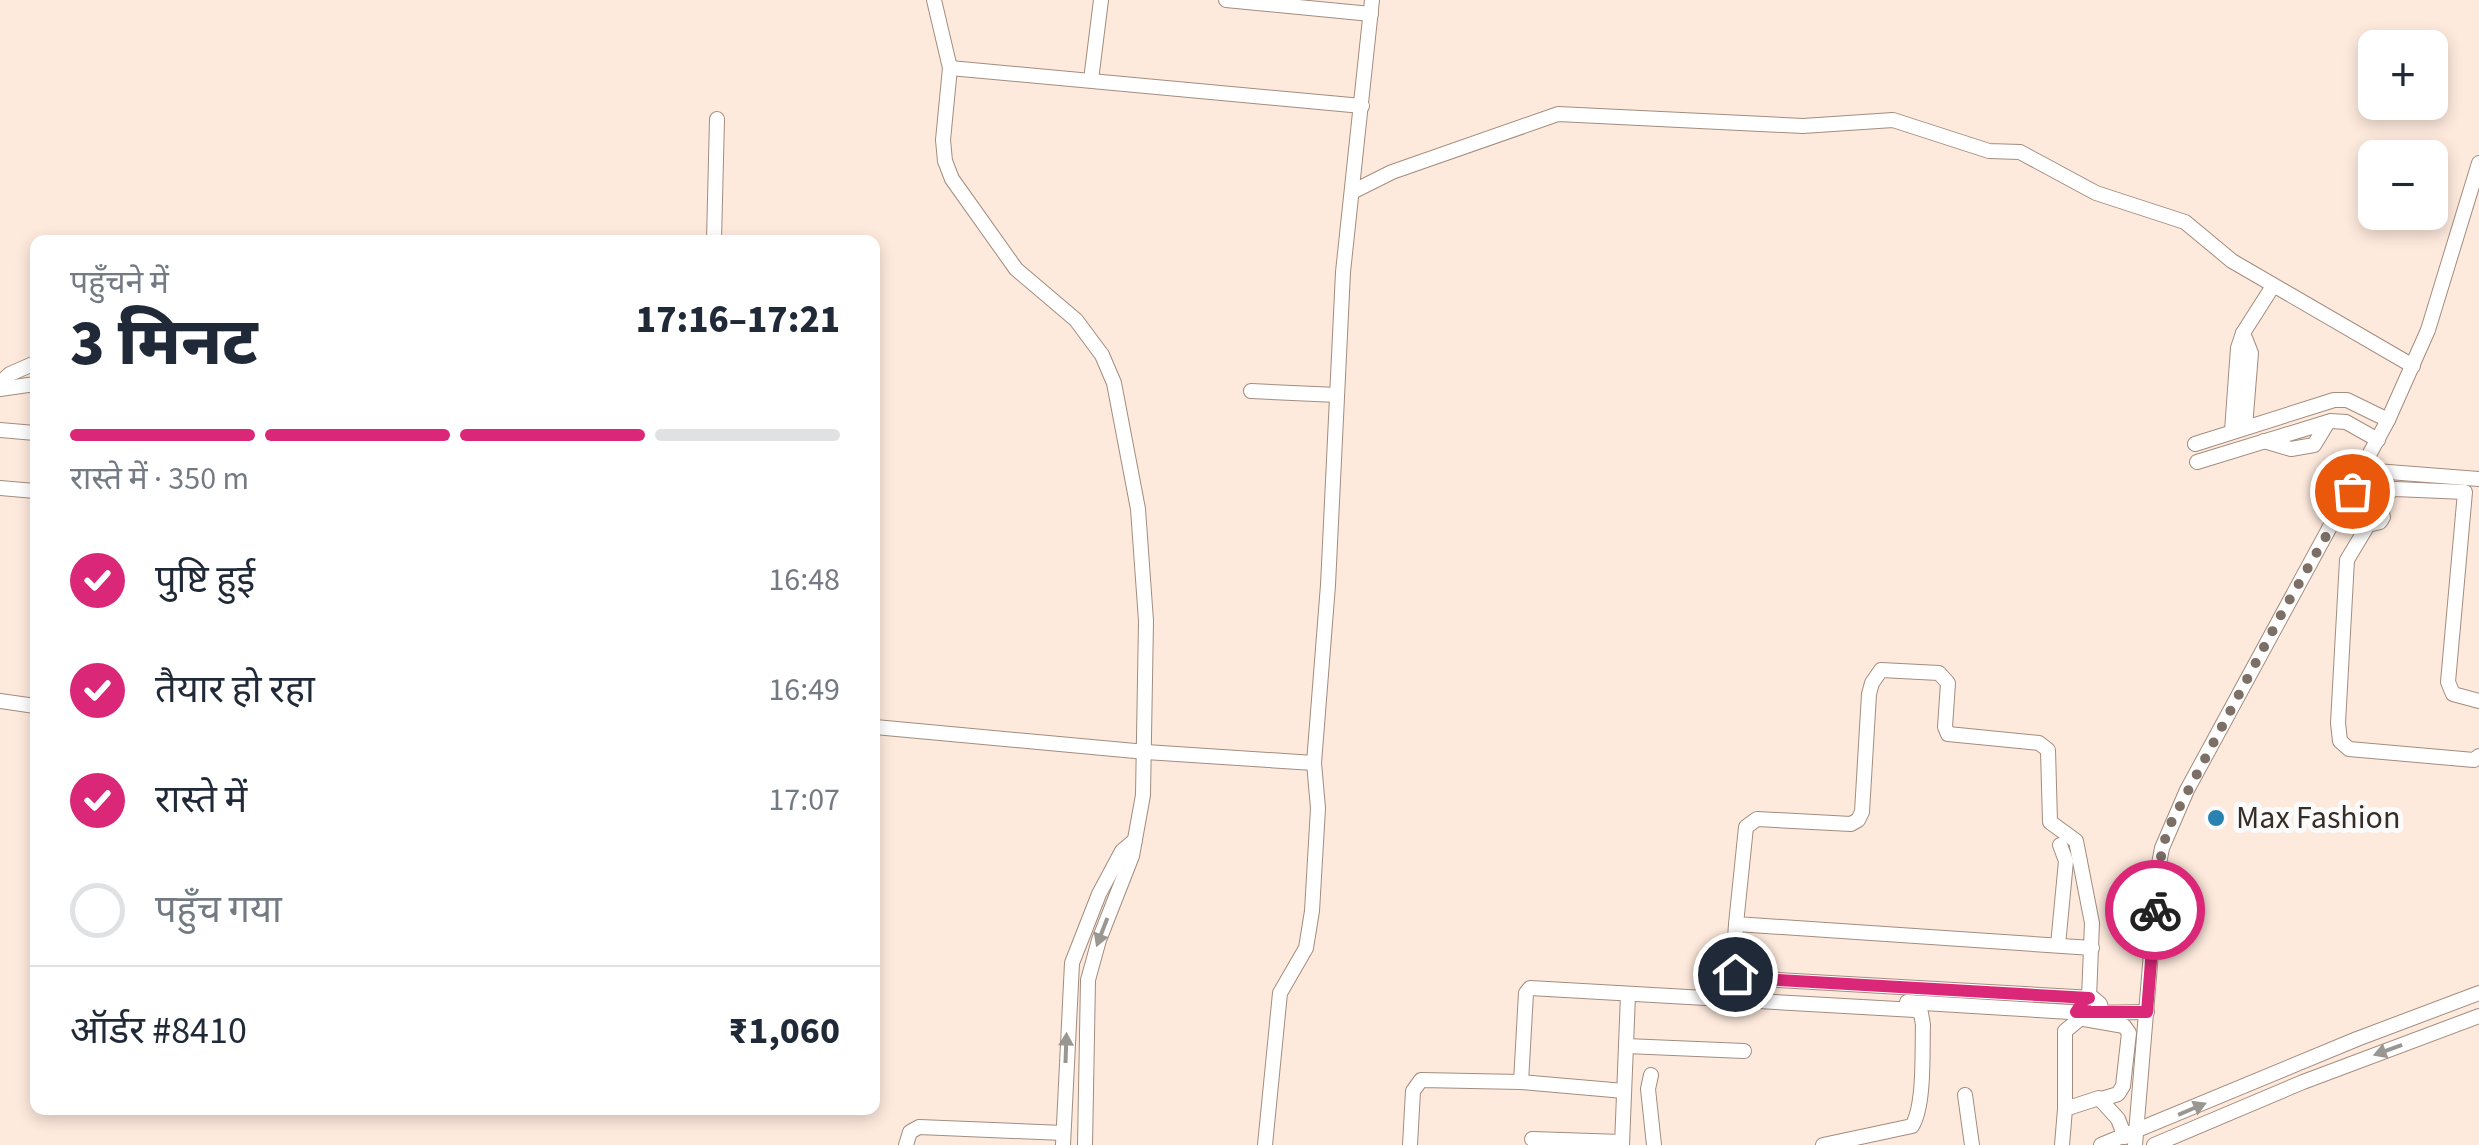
<!DOCTYPE html>
<html lang="hi">
<head>
<meta charset="utf-8">
<style>
  body { margin:0; font-family:"Source Sans 3","Noto Sans Devanagari",sans-serif; background:#f2f2f3; color:#1f2937; height:100vh; display:flex; flex-direction:column; font-size:38px; white-space:nowrap }
  * { box-sizing:border-box; margin:0 }
  p { font-size:32px; color:#747a83 }
  .icon { flex:none; width:55px; height:55px; fill:none; stroke:currentColor; stroke-width:2; stroke-linecap:round; stroke-linejoin:round }
  .map { position:relative; flex:1; overflow:hidden }
  .drawer { position:absolute; left:30px; top:235px; width:850px; height:880px; display:flex; flex-direction:column; background:#fff; border-radius:15px; box-shadow:0 5px 15px #0003 }
  .drawer>* { flex:none }
  .fabs { position:absolute; left:2358px; top:30px; display:grid; gap:20px }
  .fabs a { display:grid; place-items:center; width:90px; height:90px; border-radius:15px; background:#fff; box-shadow:0 5px 15px #0003; font-size:50px }
  .pin { position:absolute; display:grid; place-items:center; width:85px; height:85px; color:#fff; margin:-42px; border:5px solid #fff; border-radius:50%; box-shadow:0 2px 10px #0007 }
  .courier { position:absolute; display:grid; place-items:center; width:100px; height:100px; margin:-50px; border:8px solid #db2777; border-radius:50%; background:#fff; color:#222; box-shadow:0 2px 12px #0007 }
  .overview em { font-style:normal; font-weight:800 }
  .overview div { display:flex; flex-direction:column-reverse }
  .overview { display:flex; align-items:center; justify-content:space-between; height:170px; padding:0 40px }
  h1 { font-size:65px; font-weight:800; line-height:75px }
  .bar { display:grid; grid-template-columns:repeat(4,1fr); gap:15px 10px; align-content:center; height:120px; padding:0 40px }
  .bar i { height:12px; border-radius:8px; background:#e0e1e3 }
  .bar .current { background:#db2777 }
  .bar p { grid-column:span 4 }
  .line { display:flex; align-items:center; gap:25px; padding:0 40px; border-top:2px solid #e0e1e3 }
  .line div { flex:1 }
  ol { padding:0 40px; list-style:none }
  li { display:flex; align-items:center; gap:30px; height:110px }
  li p { margin-inline-start:auto }
  li .icon { padding:10px; border-radius:50%; background:#db2777; color:#fff; stroke-width:4 }
  li:last-child { color:#747a83 }
  li i { width:55px; height:55px; border:5px solid #e0e1e3; border-radius:50% }
  .map>svg:first-child { display:block }
</style>
</head>
<body>
<div class="map">
<svg width="2479" height="1145" viewBox="0 0 2479 1145">
  <rect width="100%" height="100%" fill="#feeadd"/>
  <g fill="none" stroke-linecap="round" stroke-linejoin="round">
    <!-- minor casing -->
    <g stroke="#a38c7d" stroke-width="16">
      <g id="minor">
        <path d="M934,0L950,68L943,140L945,161L952,179L1016,269L1076,320L1102,355L1114,383L1138,509L1146,621L1143,795L1132,856L1099,940L1088,980L1085,1145"/>
        <path d="M1226,0L1371,14"/>
        <path d="M950,68L1362,106"/>
        <path d="M1091,80L1101,0"/>
        <path d="M1352,192L1392,172L1558,114L1803,126L1893,120L1989,151L2020,152L2096,193L2185,222L2232,261L2413,366"/>
        <path d="M714,240L717,119"/>
        <path d="M2243,333L2251,353L2245,427"/>
        <path d="M0,383L10,374L35,363"/>
        <path d="M0,389L35,384"/>
        <path d="M1251,391L1337,395"/>
        <path d="M0,430L35,433"/>
        <path d="M2232,431L2238,348L2243,333L2273,286"/>
        <path d="M2264,441L2291,449L2314,445L2328,422"/>
        <path d="M2195,444L2334,400H2347L2388,420"/>
        <path d="M2197,462L2331,421L2346,422L2378,440"/>
        <path d="M2363,470L2479,479"/>
        <path d="M0,488L35,491"/>
        <path d="M2352,491L2379,505L2383,517L2380,522L2368,525L2347,560L2338,723L2340,741L2349,749L2474,760L2479,756"/>
        <path d="M2379,505L2390,491L2395,489L2465,492L2448,682L2453,694L2479,701"/>
        <path d="M2342,510L2368,525"/>
        <path d="M0,701L35,706"/>
        <path d="M875,727L1146,752L1314,763"/>
        <path d="M1736,924L1733,969L1744,978L2093,998L2100,1004L2102,1013"/>
        <path d="M2058,945L2066,861L2060,845"/>
        <path d="M2089,998L2092,923L2076,841L2050,822L2048,750L2039,743L1948,734L1945,727L1948,683L1939,673L1881,670L1872,683L1869,694L1862,812L1858,820L1851,824L1757,819L1746,827L1736,924L2092,948"/>
        <path d="M1907,1002L2087,1013L2147,1012"/>
        <path d="M2084,1019L2124,1026L2129,1033L2123,1086L2118,1094L2102,1099"/>
        <path d="M1626,1046L1744,1051"/>
        <path d="M1651,1075L1648,1089L1654,1145"/>
        <path d="M1521,1082L1526,993L1530,988L1915,1010L1921,1013L1923,1025C1922,1050 1925,1105 1912,1126L1823,1145"/>
        <path d="M1965,1095L1972,1145"/>
        <path d="M2065,1109V1031L2087,1013"/>
        <path d="M1532,1139L1622,1142"/>
        <path d="M906,1145L910,1132L919,1127L1063,1133"/>
        <path d="M1063,1145L1072,963L1099,894L1122,851L1135,840"/>
        <path d="M1265,1145L1280,993L1306,948L1312,911L1318,808L1314,763L1328,585L1343,272L1372,0"/>
        <path d="M1410,1145L1413,1091L1421,1080L1521,1082L1624,1091"/>
        <path d="M1622,1145L1628,995"/>
        <path d="M2062,1145L2065,1109L2099,1098L2118,1119L2125,1137"/>
        <path d="M2101,1145L2357,1039L2479,993"/>
        <path d="M2135,1145L2158,869L2162,848L2187,790L2388,420L2428,330L2479,163"/>
        <path d="M2154,1145L2303,1082L2479,1016"/>
      </g>
    </g>
    <!-- minor -->
    <use href="#minor" stroke="#fff" stroke-width="14"/>
  </g>
  <!-- one-way arrows -->
  <defs><path id="oneway-solid" d="M-6-.8H1V-3.2L6.5 0L1 3.2V.8H-6Z" transform="scale(2.5)"/></defs>
  <g fill="#9a9692">
    <use href="#oneway-solid" transform="translate(1102 932) rotate(111)"/>
    <use href="#oneway-solid" transform="translate(1066 1048) rotate(-88)"/>
    <use href="#oneway-solid" transform="translate(2388 1050) rotate(160)"/>
    <use href="#oneway-solid" transform="translate(2192 1109) rotate(-23)"/>
  </g>
  <g fill="none" stroke-linecap="round" stroke-linejoin="round">
    <!-- done -->
    <path stroke="#7c6f66" stroke-width="10" stroke-dasharray="0 18" d="M2155,910L2162,848L2170,825L2282,613L2352,491"/>
    <!-- route -->
    <path stroke="#db2777" stroke-width="12" d="M1735,974L1744,978L2089,998L2084,1000L2076,1012H2147L2155,910"/>
  </g>
  <!-- markers -->
  <circle fill="#2982b0" stroke="#fbfbfb" stroke-width="4" cx="2216" cy="818" r="10"/>
  <g text-anchor="middle" dominant-baseline="central" stroke-width="10" stroke-linejoin="round" paint-order="stroke">
    <!-- poi labels -->
    <g font-size="32" fill="#362d26" stroke="#fbfbfb" text-anchor="start">
      <text x="2236" y="818">Max Fashion</text>
    </g>
  </g>
</svg>
<div class="fabs">
<a>+</a>
<a>−</a>
</div>
<div class="pin" style="left:2352px;top:491px;background:#ea580c"><svg class="icon" aria-label="bag" viewBox="0 0 24 24"><path d="M5 8h14l-1 12H6zM9 8a3 3 0 0 1 6 0"/></svg></div>
<div class="pin" style="left:1735px;top:974px;background:#1f2937"><svg class="icon" aria-label="home" viewBox="0 0 24 24"><path d="M3 11l9-7 9 7M6 9v11h12V9"/></svg></div>
<div class="courier" style="left:2155px;top:910px"><svg class="icon" aria-label="bike" viewBox="0 0 24 24"><circle cx="6" cy="16" r="4"/><circle cx="18" cy="16" r="4"/><path d="M6 16l4-8h5l3 8M10 8l3 8H6M13 5h3"/></svg></div>
<section class="drawer">
<div class="overview"><div><h1>3 मिनट</h1><p>पहुँचने में</p></div><em>17:16–17:21</em></div>
<div class="bar"><i class="current"></i><i class="current"></i><i class="current"></i><i></i><p>रास्ते में · 350 m</p></div>
<ol>
<li><svg class="icon" aria-label="check" viewBox="0 0 24 24"><path d="M5 12l5 5 9-10"/></svg>पुष्टि हुई<p>16:48</p></li>
<li><svg class="icon" aria-label="check" viewBox="0 0 24 24"><path d="M5 12l5 5 9-10"/></svg>तैयार हो रहा<p>16:49</p></li>
<li><svg class="icon" aria-label="check" viewBox="0 0 24 24"><path d="M5 12l5 5 9-10"/></svg>रास्ते में<p>17:07</p></li>
<li><i></i>पहुँच गया</li>
</ol>
<div class="line" style="height:130px"><div>ऑर्डर #8410</div><b>₹1,060</b></div>
</section>
</div>
</body>
</html>
